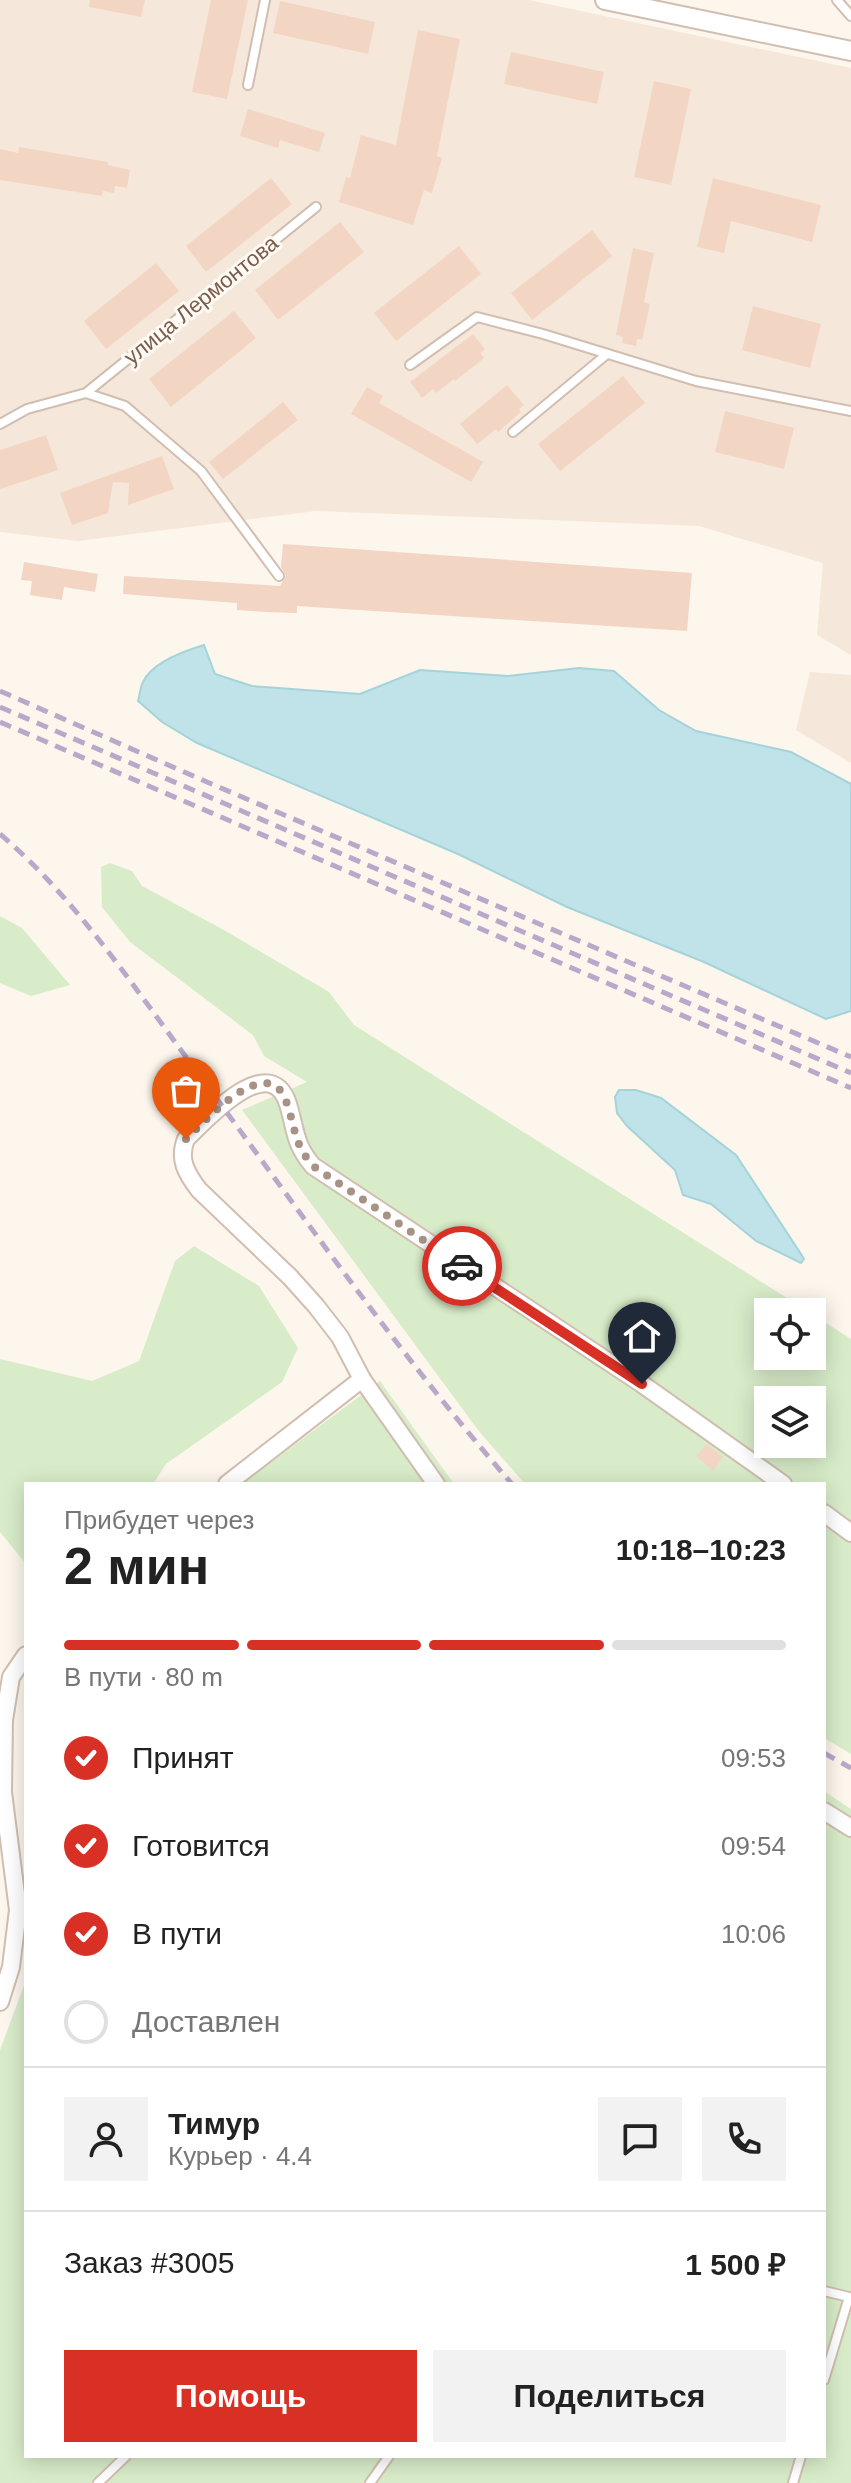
<!DOCTYPE html>
<html lang="ru">
<head>
<meta charset="utf-8">
<style>
  body { margin:0; font-family:Arial,sans-serif; background:#f2f2f2; color:#222; height:100vh; display:flex; flex-direction:column; font-size:30px; white-space:nowrap }
  * { box-sizing:border-box; margin:0 }
  p { font-size:26px; color:#767676 }
  .icon { flex:none; width:44px; height:44px; fill:none; stroke:currentColor; stroke-width:2; stroke-linecap:round; stroke-linejoin:round }
  .map { position:relative; flex:1; overflow:hidden }
  .side { position:absolute; left:24px; top:1482px; width:802px; height:976px; display:flex; flex-direction:column; background:#fff; border-radius:0px; box-shadow:0 4px 20px #0003 }
  .side>* { flex:none }
  .controls { position:absolute; left:754px; top:1298px; display:grid; gap:16px }
  .controls a { display:grid; place-items:center; width:72px; height:72px; border-radius:0px; background:#fff; box-shadow:0 4px 20px #0003; font-size:40px }
  .pin { position:absolute; display:grid; place-items:center; width:68px; height:68px; color:#fff; margin:-82px -34px; border-radius:50% 50% 50% 0; rotate:-45deg; box-shadow:0 0 8px #0007 }
  .pin .icon { rotate:45deg }
  .courier { position:absolute; display:grid; place-items:center; width:80px; height:80px; margin:-40px; border:6px solid #d93025; border-radius:50%; background:#fff; color:#222; box-shadow:0 2px 10px #0007 }
  .overview em { font-style:normal; font-weight:800 }
  .overview div { display:flex; flex-direction:column-reverse }
  .overview { display:flex; align-items:center; justify-content:space-between; height:136px; padding:0 40px }
  h1 { font-size:52px; font-weight:800; line-height:60px }
  .bar { display:grid; grid-template-columns:repeat(4,1fr); gap:12px 8px; align-content:center; height:96px; padding:0 40px }
  .bar i { height:10px; border-radius:6px; background:#e0e0e0 }
  .bar .selected { background:#d93025 }
  .bar p { grid-column:span 4 }
  .line { display:flex; align-items:center; gap:20px; padding:0 40px; border-top:2px solid #e0e0e0 }
  .line div { flex:1 }
  .round { display:grid; place-items:center; flex:none; width:84px; height:84px; border-radius:0px; background:#f2f2f2 }
  ol { padding:0 40px; list-style:none }
  li { display:flex; align-items:center; gap:24px; height:88px }
  li p { margin-inline-start:auto }
  li .icon { padding:8px; border-radius:50%; background:#d93025; color:#fff; stroke-width:4 }
  li:last-child { color:#767676 }
  li i { width:44px; height:44px; border:4px solid #e0e0e0; border-radius:50% }
  .button { display:flex; gap:16px; margin-top:auto; padding:16px 40px }
  .button a { flex:1; height:92px; border-radius:0px; background:#d93025; color:#fff; font-size:32px; font-weight:800; line-height:92px; text-align:center }
  .button a+a { background:#f2f2f2; color:#222 }
  .map>svg:first-child { display:block }
</style>
</head>
<body>
<div class="map">
<svg width="851" height="2483" viewBox="0 0 851 2483">
  <rect width="100%" height="100%" fill="#fdf6ec"/>
  <!-- residential -->
  <g fill="#f5e8da">
    <path d="M0,0H529L851,68V655L817,635L823,563L699,526L316,511L78,541L0,532Z"/>
    <path d="M810,672L851,675V763L796,730Z"/>
  </g>
  <!-- green -->
  <g fill="#d8ecc9" fill-rule="evenodd">
    <path d="M110,863L132,871L142,886L224,930L329,992L354,1025L809,1312H768V1356H812V1314L851,1339V1754L824,1738V1484H525L478,1430L242,1110L307,1082L264,1056L253,1035L130,942L102,907L101,867ZM768,1400H812V1444H768Z"/>
    <path d="M0,916L22,928L70,985L31,996L0,983Z"/>
    <path d="M194,1246L259,1286L298,1348L282,1382L166,1464L153,1484H26V1564L0,1532V1359L92,1381L139,1361L175,1261Z"/>
    <path d="M380,1381L454,1484H242Z"/>
    <path d="M824,1791L851,1809V2483H0V2050L26,1980V2456H824Z"/>
  </g>
  <!-- water -->
  <g fill="#bfe3e8" stroke="#a5d3da" stroke-width="2">
    <path d="M204,645L215,674L252,686L360,694L420,670L508,676L579,668L614,671L659,710L696,731L791,752L851,784V1011L826,1019L704,962L567,907L458,854L197,743L162,722L138,701C140,695 140,687 143,682C152,662 184,651 204,645Z"/>
    <path d="M619,1090H636L661,1098L736,1155L801,1254L804,1259L801,1263L756,1241L711,1204L683,1195L675,1170L627,1126L617,1113L615,1097Z"/>
  </g>
  <!-- building -->
  <g fill="#f3d5c3">
    <path d="M90,0H145L141,17L89,7Z"/>
    <path d="M211,0H248L227,99L192,92Z"/>
    <path d="M280,1L375,22L368,54L273,33Z"/>
    <path d="M418,30L460,39L437,156L442,158L432,193L424,190L413,225L339,202L346,177L350,178L361,135L396,145Z"/>
    <path d="M511,52L604,72L597,104L504,84Z"/>
    <path d="M654,81L691,89L671,185L634,177Z"/>
    <path d="M248,109L325,133L319,152L280,140L278,148L240,136Z"/>
    <path d="M19,147L108,162V165L130,170L127,188L115,186L114,193L103,191L102,196L0,180V149L18,153Z"/>
    <path d="M271,178L292,204L206,272L186,246Z"/>
    <path d="M713,178L821,205L812,242L731,221L724,253L697,247Z"/>
    <path d="M340,222L364,252L278,320L255,290Z"/>
    <path d="M592,230L612,256L532,320L511,293Z"/>
    <path d="M459,246L481,274L396,341L374,313Z"/>
    <path d="M633,248L654,253L644,302L650,304L642,340L637,339L636,346L622,343L623,337L616,335Z"/>
    <path d="M156,263L179,291L106,349L84,321Z"/>
    <path d="M753,306L821,324L810,368L742,350Z"/>
    <path d="M234,311L256,338L171,407L149,379Z"/>
    <path d="M473,334L485,349L480,353L484,358L455,381L454,379L436,393L433,389L422,398L410,382Z"/>
    <path d="M623,376L645,403L560,471L538,444Z"/>
    <path d="M507,385L524,405L519,409L521,412L498,432L496,429L477,444L460,424Z"/>
    <path d="M367,387L383,396L379,403L483,462L471,482L351,414Z"/>
    <path d="M283,402L298,420L223,479L209,462Z"/>
    <path d="M725,411L794,428L784,469L715,452Z"/>
    <path d="M46,435L58,470L0,489V450Z"/>
    <path d="M162,456L174,489L128,505L129,483L113,482L108,513L72,525L60,493Z"/>
    <path d="M283,544L692,573L687,631L297,606V613L266,612L237,610V603L123,594L124,576L280,586L286,576L281,567Z"/>
    <path d="M24,562L98,574L95,592L64,587L62,600L30,595L32,581L21,580Z"/>
    <path d="M707,1444L723,1457L713,1471L696,1456Z"/>
  </g>
  <g fill="none" stroke-linecap="round" stroke-linejoin="round">
    <!-- service casing -->
    <g stroke="#d1beb0" stroke-width="12">
      <g id="service">
        <path d="M837,0L851,16"/>
        <path d="M248,85L265,0"/>
        <path d="M410,365L477,317L543,334L696,381L851,411"/>
        <path d="M86,393L316,207"/>
        <path d="M0,424L27,409L86,393L125,406L201,471L279,576"/>
        <path d="M513,432L607,354"/>
        <path d="M824,2291L849,2297L824,2380"/>
        <path d="M98,2483L126,2456"/>
        <path d="M370,2483L389,2456"/>
        <path d="M793,2483L801,2456"/>
      </g>
    </g>
    <!-- minor casing -->
    <g stroke="#d1beb0" stroke-width="20">
      <g id="minor">
        <path d="M227,1484L362,1379"/>
        <path d="M436,1484L362,1379L340,1337L316,1306L290,1277L199,1190C186,1173 178,1159 186,1139C205,1121 270,1048 288,1104C296,1130 294,1144 313,1166L642,1384L783,1484"/>
        <path d="M824,1513L851,1533"/>
        <path d="M824,1811L851,1828"/>
        <path d="M0,2002L11,1967L18,1910L3,1792L4,1720L11,1677L26,1655"/>
      </g>
    </g>
    <!-- tertiary casing -->
    <g stroke="#d1beb0" stroke-width="22">
      <path id="tertiary" d="M605,0L851,51"/>
    </g>
    <!-- service -->
    <use href="#service" stroke="#fff" stroke-width="8"/>
    <!-- minor -->
    <use href="#minor" stroke="#fff" stroke-width="16"/>
    <!-- tertiary -->
    <use href="#tertiary" stroke="#fff" stroke-width="18"/>
    <!-- rail -->
    <g stroke="#b9a8c9" stroke-width="5" stroke-dasharray="12 8" stroke-linecap="butt">
      <path d="M0,691L207,782L851,1057"/>
      <path d="M0,707L851,1073"/>
      <path d="M0,722L851,1088"/>
      <path d="M0,834C75,898 131,983 189,1061C294,1203 396,1351 512,1484"/>
      <path d="M824,1753L851,1768"/>
    </g>
  </g>
  <g fill="none" stroke-linecap="round" stroke-linejoin="round">
    <!-- done -->
    <path stroke="#a89285" stroke-width="8" stroke-dasharray="0 14.4" d="M186,1139C205,1121 270,1048 287,1104C296,1130 294,1144 313,1166L462,1266"/>
    <!-- route -->
    <path stroke="#d93025" stroke-width="10" d="M462,1266L642,1384"/>
  </g>
  <g text-anchor="middle" dominant-baseline="central" stroke-width="6" stroke-linejoin="round" paint-order="stroke">
    <!-- street labels -->
    <g font-size="22" fill="#7a5c4d" stroke="#fffaf3">
      <text transform="translate(201 300) rotate(-39)">улица Лермонтова</text>
    </g>
  </g>
</svg>
<div class="controls">
<a><svg class="icon" aria-label="locate" viewBox="0 0 24 24"><circle cx="12" cy="12" r="6"/><path d="M12 2v4M12 18v4M2 12h4M18 12h4"/></svg></a>
<a><svg class="icon" aria-label="layers" viewBox="0 0 24 24"><path d="M12 4l9 5-9 5-9-5zM3 14l9 5 9-5"/></svg></a>
</div>
<div class="pin" style="left:186px;top:1139px;background:#ea580c"><svg class="icon" aria-label="bag" viewBox="0 0 24 24"><path d="M5 8h14l-1 12H6zM9 8a3 3 0 0 1 6 0"/></svg></div>
<div class="pin" style="left:642px;top:1384px;background:#1f2937"><svg class="icon" aria-label="home" viewBox="0 0 24 24"><path d="M3 11l9-7 9 7M6 9v11h12V9"/></svg></div>
<div class="courier" style="left:462px;top:1266px"><svg class="icon" aria-label="car" viewBox="0 0 24 24"><path d="M5 17H2v-5l4-1 3-4h7l3 4 3 1v5h-3M9 17h6M6 11h13"/><circle cx="7" cy="17" r="2"/><circle cx="17" cy="17" r="2"/></svg></div>
<section class="side">
<div class="overview"><div><h1>2 мин</h1><p>Прибудет через</p></div><em>10:18–10:23</em></div>
<div class="bar"><i class="selected"></i><i class="selected"></i><i class="selected"></i><i></i><p>В пути · 80 m</p></div>
<ol>
<li><svg class="icon" aria-label="check" viewBox="0 0 24 24"><path d="M5 12l5 5 9-10"/></svg>Принят<p>09:53</p></li>
<li><svg class="icon" aria-label="check" viewBox="0 0 24 24"><path d="M5 12l5 5 9-10"/></svg>Готовится<p>09:54</p></li>
<li><svg class="icon" aria-label="check" viewBox="0 0 24 24"><path d="M5 12l5 5 9-10"/></svg>В пути<p>10:06</p></li>
<li><i></i>Доставлен</li>
</ol>
<div class="line" style="height:144px"><a class="round"><svg class="icon" aria-label="person" viewBox="0 0 24 24"><circle cx="12" cy="8" r="4"/><path d="M4 21q1-7 8-7t8 7"/></svg></a><div><b>Тимур</b><p>Курьер · 4.4</p></div><a class="round"><svg class="icon" aria-label="chat" viewBox="0 0 24 24"><path d="M4 5h16v11H9l-5 4z"/></svg></a><a class="round"><svg class="icon" aria-label="phone" viewBox="0 0 24 24"><path d="M5 4h4l2 5-3 2q2 4 5 5l2-3 5 2v4C11 20 4 13 5 4z"/></svg></a></div>
<div class="line" style="height:104px"><div>Заказ #3005</div><b>1 500 ₽</b></div>
<div class="button"><a>Помощь</a><a>Поделиться</a></div>
</section>
</div>
</body>
</html>
